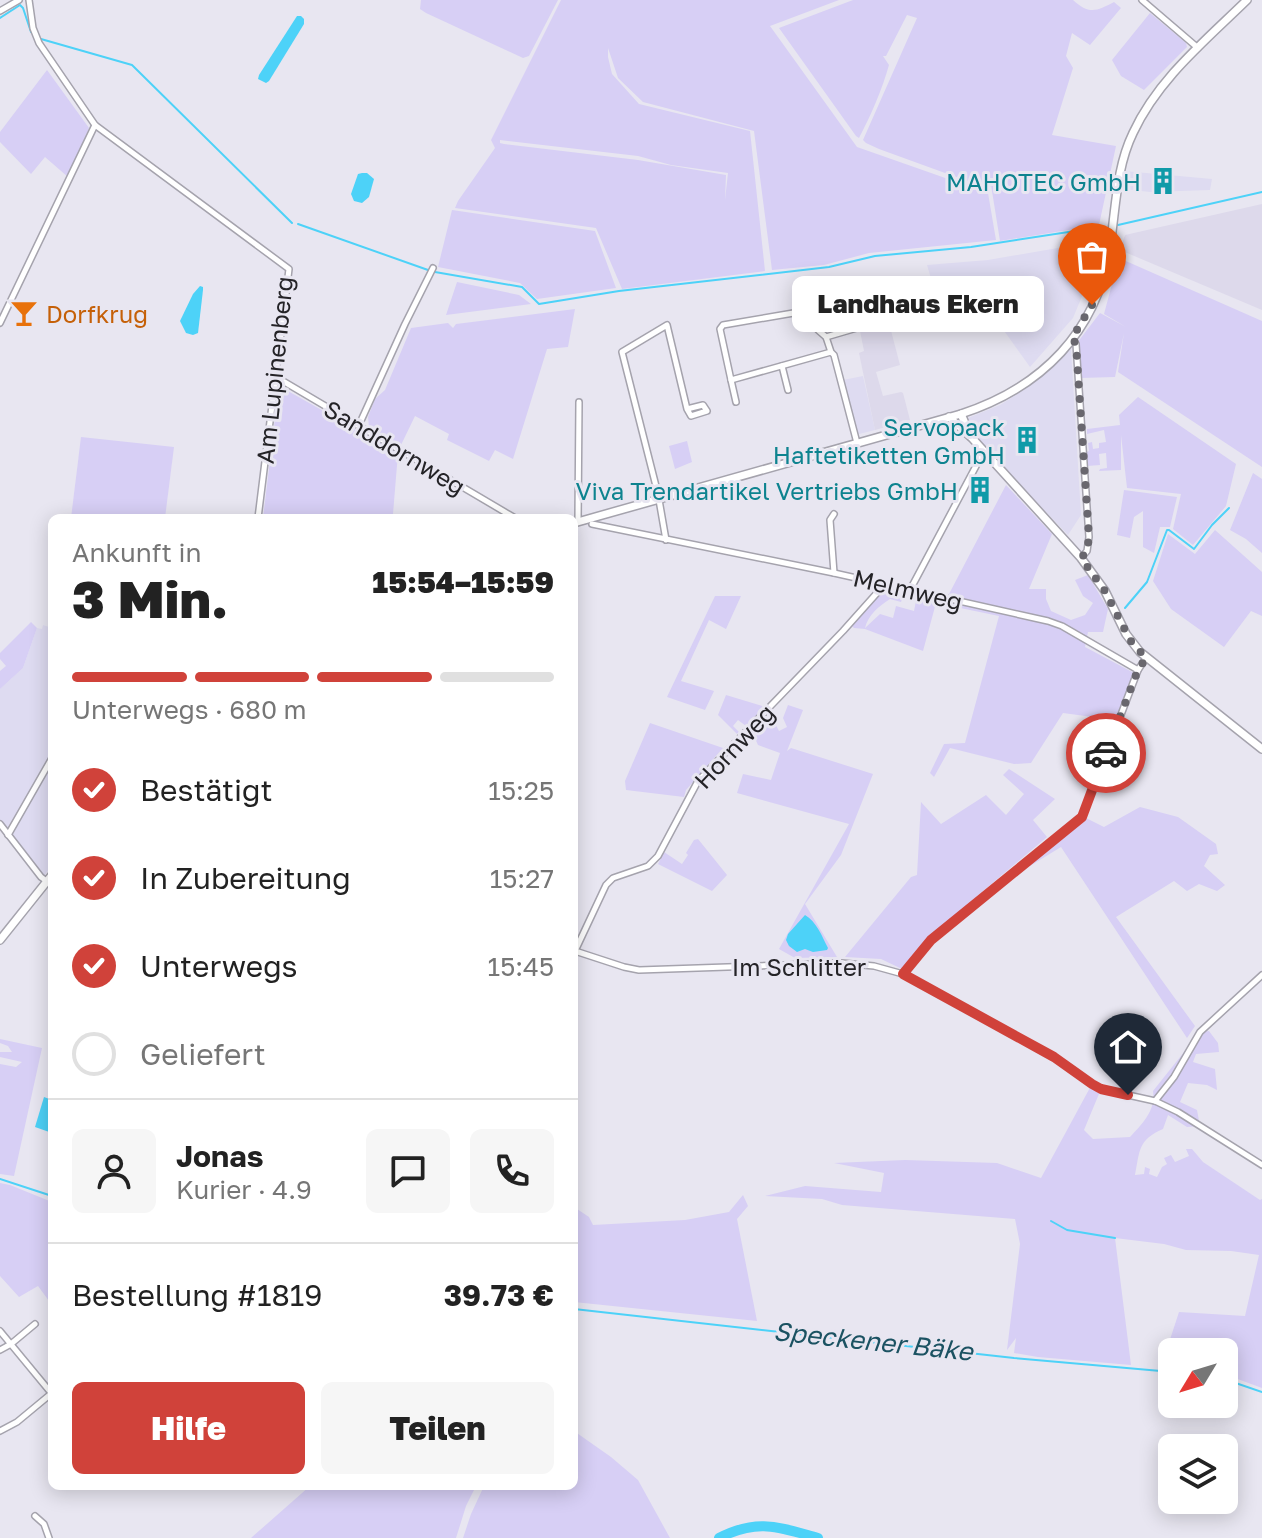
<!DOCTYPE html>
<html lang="de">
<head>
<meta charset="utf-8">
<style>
  body { margin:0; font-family:"Golos Text",sans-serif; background:#f6f6f6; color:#222; height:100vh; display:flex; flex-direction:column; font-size:30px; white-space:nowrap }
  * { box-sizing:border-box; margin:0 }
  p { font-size:26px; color:#767676 }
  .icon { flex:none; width:44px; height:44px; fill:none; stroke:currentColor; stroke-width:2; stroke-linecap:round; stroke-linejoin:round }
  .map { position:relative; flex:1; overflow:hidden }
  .details { position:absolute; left:48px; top:514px; width:530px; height:976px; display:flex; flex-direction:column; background:#fff; border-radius:12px; box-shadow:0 4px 20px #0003 }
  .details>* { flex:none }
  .needle { width:52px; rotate:232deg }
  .fabs { position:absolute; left:1158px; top:1338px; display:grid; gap:16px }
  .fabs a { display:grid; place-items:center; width:80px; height:80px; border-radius:12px; background:#fff; box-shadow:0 4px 20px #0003; font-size:40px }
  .pin { position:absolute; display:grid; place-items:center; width:68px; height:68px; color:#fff; margin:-82px -34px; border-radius:50% 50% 50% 0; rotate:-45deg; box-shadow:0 0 8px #0007 }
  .pin .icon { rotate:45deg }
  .courier { position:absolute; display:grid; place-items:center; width:80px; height:80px; margin:-40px; border:6px solid #d0423a; border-radius:50%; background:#fff; color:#222; box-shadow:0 2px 10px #0007 }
  .bubble { position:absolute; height:56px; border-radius:12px; background:#fff; box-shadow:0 4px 20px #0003; font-size:26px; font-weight:800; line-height:56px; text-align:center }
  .headline em { font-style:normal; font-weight:800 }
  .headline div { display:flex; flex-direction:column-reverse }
  .headline { display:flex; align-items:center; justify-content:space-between; height:136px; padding:0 24px }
  h1 { font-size:52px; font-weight:800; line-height:60px }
  .bar { display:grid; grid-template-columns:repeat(4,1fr); gap:12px 8px; align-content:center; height:96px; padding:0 24px }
  .bar i { height:10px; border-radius:6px; background:#e0e0e0 }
  .bar .current { background:#d0423a }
  .bar p { grid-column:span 4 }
  .line { display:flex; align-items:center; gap:20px; padding:0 24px; border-top:2px solid #e0e0e0 }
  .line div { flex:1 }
  .round { display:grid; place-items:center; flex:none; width:84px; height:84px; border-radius:12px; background:#f6f6f6 }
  ol { padding:0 24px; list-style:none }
  li { display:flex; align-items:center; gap:24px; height:88px }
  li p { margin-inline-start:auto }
  li .icon { padding:8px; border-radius:50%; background:#d0423a; color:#fff; stroke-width:4 }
  li:last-child { color:#767676 }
  li i { width:44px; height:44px; border:4px solid #e0e0e0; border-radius:50% }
  .primary-button { display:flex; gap:16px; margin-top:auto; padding:16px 24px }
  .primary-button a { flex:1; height:92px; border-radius:12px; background:#d0423a; color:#fff; font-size:32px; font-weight:800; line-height:92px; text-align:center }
  .primary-button a+a { background:#f6f6f6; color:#222 }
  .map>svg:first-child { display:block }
</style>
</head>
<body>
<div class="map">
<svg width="1262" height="1538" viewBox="0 0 1262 1538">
  <rect width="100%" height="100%" fill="#e8e6f1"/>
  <!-- commercial -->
  <g fill="#dedbf1">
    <path d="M1124,171L1212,179L1210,190L1150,192L1123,189Z"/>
    <path d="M1098,241L1085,289L1073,318L1030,367L987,307L945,325L927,265L988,260Z"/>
    <path d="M1071,349L1081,515L1068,535L981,444L968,418L1000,405L1030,386Z"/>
    <path d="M863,376L875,430L859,434L856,433L843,380Z"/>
    <path d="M43,625L52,628V865L43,877L0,820V689L23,668L37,628L42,629Z"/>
  </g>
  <!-- built -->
  <g fill="#ddd9eb">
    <path d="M1262,204V310L1120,250L1125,235Z"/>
    <path d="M889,323L900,365L876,372L883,396L901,392L903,393L910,420L875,430L859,353L864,351L860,331Z"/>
  </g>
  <!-- green -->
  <g fill="#d7cff5" fill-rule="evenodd">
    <path d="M421,0H558L529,56L523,58L426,13L420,9Z"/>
    <path d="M561,0H839L770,26L857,147L988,193L996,240L869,253L824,265L772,270L754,131L643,102L618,78L608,48V57L612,74L639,104L750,131L765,271L622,289L596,228L455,208L458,201L495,148L491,140ZM500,140L638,156L671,165L728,173L725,200L726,175L638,160L504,144L500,143Z"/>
    <path d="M853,0H1073C1089,15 1097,11 1114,2L1121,8L1090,45L1072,33L1066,56L1073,68L1052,135L1116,146L1099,225L1000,241L991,185L989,189L879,149L866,143L863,140L917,18L907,15L886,56H883L889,65C882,90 871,115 859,138L856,136L779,28Z"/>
    <path d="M1150,13L1186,43L1187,47L1144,90L1121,76L1112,60Z"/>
    <path d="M47,70L89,128L68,177L45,157L31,174L0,142V132Z"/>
    <path d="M452,210L595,231L616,288L537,299L520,283L438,267Z"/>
    <path d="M1119,258L1262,321V467L1118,372L1124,333L1115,377L1080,378L1077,343L1100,313L1126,327L1104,314Z"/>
    <path d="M457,282L519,295L531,304L446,315Z"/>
    <path d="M575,309L568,347L547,349L513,459L495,450L489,461L447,440L449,434L415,416L401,445L369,427L368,417L375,399L385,390L411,328L448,323L453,328L456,324Z"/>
    <path d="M279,386L398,453L393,514L391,518H263Z"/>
    <path d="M1138,397L1236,464L1226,506L1193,545L1173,529L1181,494L1127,488L1121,435V470L1099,471L1100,469L1107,468L1106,453L1099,454L1100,465L1087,466L1085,453L1089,451L1088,443L1092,442L1093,449L1099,448V443L1106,442L1104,430L1087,434V429L1120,425L1119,415Z"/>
    <path d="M81,437L174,447L165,518H71Z"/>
    <path d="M687,441L692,462L675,469L669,446Z"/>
    <path d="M1253,473L1262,479V553L1246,539L1230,530Z"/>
    <path d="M1006,485L1052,534L1029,589H1046V599L1051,611L1071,620L1085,615L1093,603L1083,596L1075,580L1088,575L1108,609L1103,632H1088L1085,647L1134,673L1115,720L1063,713L1031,763L1014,764L950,748L934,777L930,773L944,744L965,743L999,616L936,603L923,651L865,629L854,628L850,624L890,581L949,594ZM903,597L916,601L914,611L896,606L893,618L880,614L865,628C868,615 879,606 890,599L901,602Z"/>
    <path d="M1124,490L1177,497L1170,527H1160L1154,553L1143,547V511L1134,517L1130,538L1117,535Z"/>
    <path d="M1215,530L1262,572V616L1251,611L1224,647L1171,609L1153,581L1168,534L1195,554Z"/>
    <path d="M715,596H741L726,629L709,620L681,681L714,691L705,710L667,697Z"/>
    <path d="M31,622L37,628L23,668L0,689V671L6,666L0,659V653Z"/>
    <path d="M726,695L766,707L746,726L738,720L733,726L739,732L737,734L718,715Z"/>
    <path d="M788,705L803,710L787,751L791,748L873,774L841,855L805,904L837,957L795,958L779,949L849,824L737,793L743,774L771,780L780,753L758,745L753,734L768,719L775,723L779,731L787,727L783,718Z"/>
    <path d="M650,723L723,748L686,790L684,797L626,790L625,781Z"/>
    <path d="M1009,769L1055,799L1033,820L1047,837L931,935L902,969L881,959L845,957L911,877L917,875L921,802L941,824L986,795L1006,815L1024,794L1003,775Z"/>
    <path d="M1140,807L1178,817L1216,844L1218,854L1210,855L1204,866L1225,885L1217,891L1199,884L1187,891L1174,881L1116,917L1195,1026L1187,1038L1061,847L1030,866L1028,862L1082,817L1084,811L1088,813L1086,818L1104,827Z"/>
    <path d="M698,839L727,875L712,891L658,864L664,852L682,864L688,855L686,853L694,840Z"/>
    <path d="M1209,1031L1218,1043L1219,1052L1196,1054L1193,1062L1215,1069L1217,1090L1207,1085L1188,1083L1180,1102L1197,1110L1200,1126L1187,1127L1168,1115L1163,1129C1138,1140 1140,1150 1135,1175L1144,1174L1145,1167L1150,1169L1149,1174L1157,1177L1162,1167L1167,1164L1164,1158L1171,1155L1175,1162L1189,1156L1186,1149H1192L1203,1162L1260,1200L1262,1199V1388L1224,1374V1352H1172V1369L1161,1367L1179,1312L1245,1316L1259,1255L1231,1251L1186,1250L1164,1244L1115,1238L1131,1365L1038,1357L1014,1353L1016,1338L1007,1350L1020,1244L1015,1219L842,1205L822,1199L765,1196L805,1186L881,1192L884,1173L834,1163L905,1160L997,1163L1041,1178L1092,1084L1101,1089L1084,1130L1093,1139L1130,1137C1143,1123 1156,1110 1153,1091L1200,1032Z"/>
    <path d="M0,1039L42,1048L14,1176L0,1174V1064L16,1067L22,1062L0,1057V1052H12L8,1046L0,1043Z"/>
    <path d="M0,1183L10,1185L52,1202V1305L38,1286L19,1297L0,1276Z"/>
    <path d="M743,1195L748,1206L737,1219L757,1321L574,1302V1207L589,1217L593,1225L685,1220L729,1212Z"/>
    <path d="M574,1431L611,1457L638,1480L670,1538H463L471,1514L484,1486H574Z"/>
    <path d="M310,1486H476L466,1506L456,1538H251Z"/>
  </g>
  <!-- water -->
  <g fill="#4dd2f8">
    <path d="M297,16H301L304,19V24L269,81L266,83L258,79L259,75Z"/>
    <path d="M362,173H367L374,179L369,197L362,203L354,201L351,194L358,174Z"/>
    <path d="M200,286L203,287V290L198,333L193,335L186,333L180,321L193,294Z"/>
    <path d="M805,915C816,921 822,936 828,948L827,950L813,952L805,949L797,952L789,946L786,940L788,934Z"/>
    <path d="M44,1097L52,1100V1133L35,1127Z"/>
  </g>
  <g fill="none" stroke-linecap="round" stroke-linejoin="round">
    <!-- stream -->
    <g stroke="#4dd2f8" stroke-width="2">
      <path d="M0,18L20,5L23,8L31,32"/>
      <path d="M41,39L132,65L292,223"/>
      <path d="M298,224L428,270"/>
      <path d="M1118,225L1262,192"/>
      <path d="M435,272L522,287L539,304L619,291L829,267L875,256L971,247L1101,227"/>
      <path d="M1125,608L1147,582L1167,530H1169L1194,549L1212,525L1229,508"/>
      <path d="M0,1179L52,1196"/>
      <path d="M1051,1221L1067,1230L1115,1238"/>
      <path d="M574,1309L1014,1358L1172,1372"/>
      <path d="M1224,1379L1262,1392"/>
    </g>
    <!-- river -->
    <path stroke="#4dd2f8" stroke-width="10" d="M719,1538C758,1518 778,1527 818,1538"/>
    <!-- street casing -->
    <g stroke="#a5a3ad" stroke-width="8">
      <g id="street">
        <path d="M29,0L33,28L39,43L95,125L289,269L258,518"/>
        <path d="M1142,0L1198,48"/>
        <path d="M0,11L19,0"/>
        <path d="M852,299L860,327"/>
        <path d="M0,323L95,125"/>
        <path d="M826,337L908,313"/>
        <path d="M1072,339L1076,344L1089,537L1087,551L1081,558"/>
        <path d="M831,352L731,380L720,329L723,325L811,310L818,330L826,337L831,352L834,355L857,443"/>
        <path d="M782,366L788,390"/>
        <path d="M276,377L515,518"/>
        <path d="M731,380L736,402"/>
        <path d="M359,425L405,324L433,268"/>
        <path d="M834,514L830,520L834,573"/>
        <path d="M578,521L579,402"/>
        <path d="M592,524L834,573L1048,621L1062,626L1138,670"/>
        <path d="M666,540L658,494L622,352L667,325L687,409L691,416L707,411L703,405L687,409"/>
        <path d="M885,584L843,631L698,781L658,856L648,866L613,878L606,885L575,951L624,967L639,970L842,963L874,966L903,974L1054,1057L1092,1084L1101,1089L1155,1101L1178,1112L1262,1165"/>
        <path d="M910,590L984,451"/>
        <path d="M0,824L41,877L52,885"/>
        <path d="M8,835L52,758"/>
        <path d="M903,974L931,940L1082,817L1138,670L1146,658"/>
        <path d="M1155,1101L1174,1077L1200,1032L1262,975"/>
        <path d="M0,1331L52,1394"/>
        <path d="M0,1350L11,1344L35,1324"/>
        <path d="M0,1431L17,1422L52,1393"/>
        <path d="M35,1516L44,1524L49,1538"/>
      </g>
    </g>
    <!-- secondary casing -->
    <g stroke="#a5a3ad" stroke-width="10">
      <g id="secondary">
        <path d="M961,414L970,435"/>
        <path d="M949,417L972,438L1081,558L1105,591L1126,634L1140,652L1262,749"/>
        <path d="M574,523L961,414C1041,388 1098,332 1110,246C1116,208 1116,168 1133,133C1158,79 1205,41 1247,0"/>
        <path d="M0,940L52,875"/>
      </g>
    </g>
    <!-- street -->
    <use href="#street" stroke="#fff" stroke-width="5"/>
    <!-- secondary -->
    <use href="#secondary" stroke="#fff" stroke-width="7"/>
  </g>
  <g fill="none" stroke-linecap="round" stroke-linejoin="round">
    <!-- done -->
    <path stroke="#69676e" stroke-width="8" stroke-dasharray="0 14.4" d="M1092,305L1072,338L1076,344L1089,537L1087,551L1081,558L1105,591L1130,640L1146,658L1138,670L1106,753"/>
    <!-- route -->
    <path stroke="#d0423a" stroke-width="10" d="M1106,753L1082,817L931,940L903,974L1054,1057L1092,1084L1101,1089L1128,1095"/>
  </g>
  <!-- icons -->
  <defs>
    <g id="building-bare" transform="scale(2.16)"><path d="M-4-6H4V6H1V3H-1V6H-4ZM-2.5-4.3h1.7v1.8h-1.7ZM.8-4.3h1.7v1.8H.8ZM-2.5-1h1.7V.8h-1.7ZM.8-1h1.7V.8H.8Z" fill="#0f9aa8" stroke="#e8e6f1" stroke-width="2.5" paint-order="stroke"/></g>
    <g id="bar-bare" transform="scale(2.16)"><path d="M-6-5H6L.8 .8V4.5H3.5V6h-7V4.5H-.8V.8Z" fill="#e8710a" stroke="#e8e6f1" stroke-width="2.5" paint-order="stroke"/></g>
  </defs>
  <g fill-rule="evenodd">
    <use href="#building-bare" x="1163" y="181"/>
    <use href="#bar-bare" x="24" y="313"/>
    <use href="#building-bare" x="1027" y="440"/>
    <use href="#building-bare" x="980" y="490"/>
  </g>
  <g text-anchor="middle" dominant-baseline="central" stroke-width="6" stroke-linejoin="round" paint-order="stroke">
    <!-- culture labels -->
    <g font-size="24" fill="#0d838f" stroke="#e8e6f1" text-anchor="end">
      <text x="1141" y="181">MAHOTEC GmbH</text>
      <text x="1005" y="426">Servopack<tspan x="1005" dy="28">Haftetiketten GmbH</tspan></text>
      <text x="958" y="490">Viva Trendartikel Vertriebs GmbH</text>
    </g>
    <!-- food labels -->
    <g font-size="24" fill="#c56008" stroke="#e8e6f1" text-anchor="start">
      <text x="46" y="313">Dorfkrug</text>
    </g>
    <!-- street labels -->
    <g font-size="24" fill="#242327" stroke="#e8e6f1">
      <text transform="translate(274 370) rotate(-84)">Am Lupinenberg</text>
      <text transform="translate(395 447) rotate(31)">Sanddornweg</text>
      <text transform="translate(908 589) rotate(13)">Melmweg</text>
      <text transform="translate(734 746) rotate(-47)">Hornweg</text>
      <text x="799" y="966">Im Schlitter</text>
    </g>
    <!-- water labels -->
    <g font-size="26" font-style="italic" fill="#1b5262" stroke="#e8e6f1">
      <text transform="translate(873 1341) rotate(6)">Speckener Bäke</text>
    </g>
  </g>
</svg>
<div class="fabs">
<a><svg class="needle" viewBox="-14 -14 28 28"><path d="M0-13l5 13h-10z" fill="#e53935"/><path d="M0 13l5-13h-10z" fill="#767676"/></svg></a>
<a><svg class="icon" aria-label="layers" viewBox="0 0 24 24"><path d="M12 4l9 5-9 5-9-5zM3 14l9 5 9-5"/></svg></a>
</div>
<div class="pin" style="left:1092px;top:305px;background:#ea580c"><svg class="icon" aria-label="bag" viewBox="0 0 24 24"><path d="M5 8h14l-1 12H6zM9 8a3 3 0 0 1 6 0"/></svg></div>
<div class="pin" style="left:1128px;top:1095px;background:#1f2937"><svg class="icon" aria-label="home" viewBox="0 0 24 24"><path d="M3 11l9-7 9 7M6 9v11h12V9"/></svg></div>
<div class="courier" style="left:1106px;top:753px"><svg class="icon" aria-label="car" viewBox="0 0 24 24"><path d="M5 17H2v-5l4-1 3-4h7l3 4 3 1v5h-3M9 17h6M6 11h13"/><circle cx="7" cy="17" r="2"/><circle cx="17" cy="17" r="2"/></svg></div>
<div class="bubble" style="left:792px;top:276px;width:252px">Landhaus Ekern</div>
<section class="details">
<div class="headline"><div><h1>3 Min.</h1><p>Ankunft in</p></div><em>15:54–15:59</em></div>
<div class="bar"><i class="current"></i><i class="current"></i><i class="current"></i><i></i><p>Unterwegs · 680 m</p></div>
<ol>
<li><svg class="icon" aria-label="check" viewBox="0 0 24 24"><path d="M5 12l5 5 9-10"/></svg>Bestätigt<p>15:25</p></li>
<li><svg class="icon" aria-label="check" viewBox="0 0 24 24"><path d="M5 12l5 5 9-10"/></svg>In Zubereitung<p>15:27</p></li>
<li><svg class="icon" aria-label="check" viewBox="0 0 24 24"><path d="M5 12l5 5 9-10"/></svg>Unterwegs<p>15:45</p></li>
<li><i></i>Geliefert</li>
</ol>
<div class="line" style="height:144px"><a class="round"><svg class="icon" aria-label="person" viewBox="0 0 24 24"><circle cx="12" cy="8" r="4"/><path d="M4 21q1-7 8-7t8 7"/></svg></a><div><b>Jonas</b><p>Kurier · 4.9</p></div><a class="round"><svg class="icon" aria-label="chat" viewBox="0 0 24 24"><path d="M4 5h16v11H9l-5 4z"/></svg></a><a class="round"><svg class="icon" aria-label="phone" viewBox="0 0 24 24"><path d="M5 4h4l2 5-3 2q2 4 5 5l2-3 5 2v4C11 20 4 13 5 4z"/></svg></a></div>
<div class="line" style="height:104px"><div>Bestellung #1819</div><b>39.73 €</b></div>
<div class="primary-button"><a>Hilfe</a><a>Teilen</a></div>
</section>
</div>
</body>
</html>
